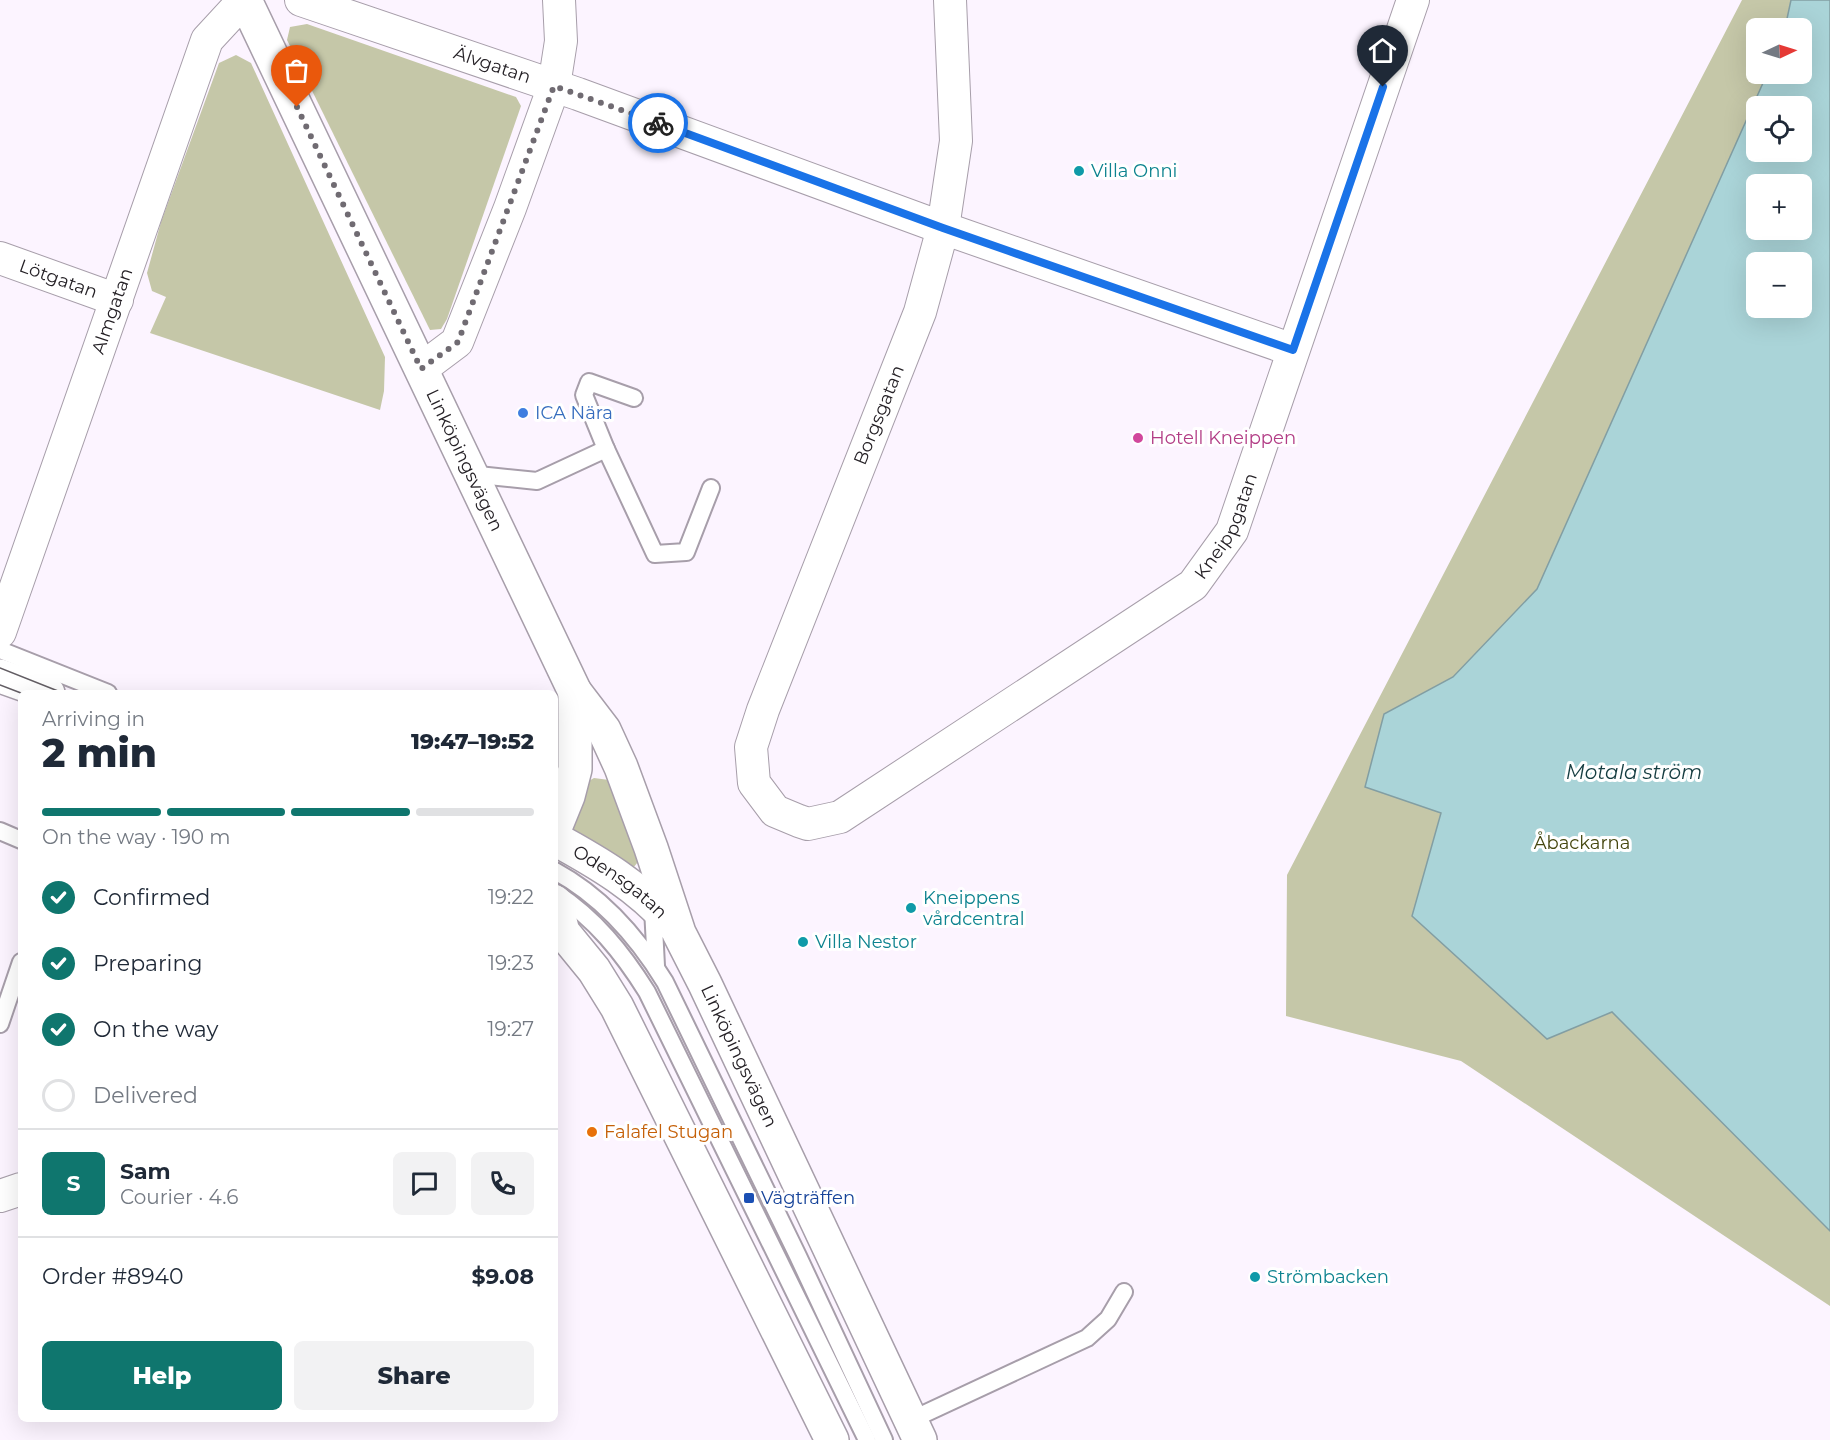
<!DOCTYPE html>
<html lang="en">
<head>
<meta charset="utf-8">
<style>
  body { margin:0; font-family:Montserrat,sans-serif; background:#f2f2f3; color:#1f2937; height:100vh; display:flex; flex-direction:column; font-size:22px; white-space:nowrap }
  * { box-sizing:border-box; margin:0 }
  p { font-size:20px; color:#747a83 }
  .icon { flex:none; width:33px; height:33px; fill:none; stroke:currentColor; stroke-width:2; stroke-linecap:round; stroke-linejoin:round }
  .map { position:relative; flex:1; overflow:hidden }
  .side { position:absolute; left:18px; top:690px; width:540px; height:732px; display:flex; flex-direction:column; background:#fff; border-radius:9px; box-shadow:0 6px 24px #0002 }
  .side>* { flex:none }
  .needle { width:39px; rotate:86deg }
  .fabs { position:absolute; left:1746px; top:18px; display:grid; gap:12px }
  .fabs a { display:grid; place-items:center; width:66px; height:66px; border-radius:9px; background:#fff; box-shadow:0 6px 24px #0002; font-size:30px }
  .pin { position:absolute; display:grid; place-items:center; width:51px; height:51px; color:#fff; margin:-62px -26px; border-radius:50% 50% 50% 0; rotate:-45deg; box-shadow:0 0 6px #0007 }
  .pin .icon { rotate:45deg }
  .courier { position:absolute; display:grid; place-items:center; width:60px; height:60px; margin:-30px; border:4px solid #1a73e8; border-radius:50%; background:#fff; color:#222; box-shadow:0 2px 8px #0007 }
  .overview em { font-style:normal; font-weight:800 }
  .overview div { display:flex; flex-direction:column-reverse }
  .overview { display:flex; align-items:center; justify-content:space-between; height:102px; padding:0 24px }
  h1 { font-size:39px; font-weight:800; line-height:45px }
  .bar { display:grid; grid-template-columns:repeat(4,1fr); gap:9px 6px; align-content:center; height:72px; padding:0 24px }
  .bar i { height:8px; border-radius:4px; background:#e0e1e3 }
  .bar .selected { background:#0f766e }
  .bar p { grid-column:span 4 }
  .line { display:flex; align-items:center; gap:15px; padding:0 24px; border-top:2px solid #e0e1e3 }
  .line div { flex:1 }
  .round { display:grid; place-items:center; flex:none; width:63px; height:63px; border-radius:9px; background:#f2f2f3 }
  ol { padding:0 24px; list-style:none }
  li { display:flex; align-items:center; gap:18px; height:66px }
  li p { margin-inline-start:auto }
  li .icon { padding:6px; border-radius:50%; background:#0f766e; color:#fff; stroke-width:4 }
  li:last-child { color:#747a83 }
  li i { width:33px; height:33px; border:3px solid #e0e1e3; border-radius:50% }
  .button { display:flex; gap:12px; margin-top:auto; padding:12px 24px }
  .button a { flex:1; height:69px; border-radius:9px; background:#0f766e; color:#fff; font-size:24px; font-weight:800; line-height:69px; text-align:center }
  .button a+a { background:#f2f2f3; color:#1f2937 }
  .map>svg:first-child { display:block }
</style>
</head>
<body>
<div class="map">
<svg width="1830" height="1440" viewBox="0 0 1830 1440">
  <rect width="100%" height="100%" fill="#fcf4ff"/>
  <!-- green -->
  <g fill="#c5c7a8" fill-rule="evenodd">
    <path d="M1742,0H1830V1306L1461,1061L1286,1016L1287,875ZM1756,28H1802V74H1756ZM1756,106H1802V152H1756ZM1756,184H1802V230H1756ZM1756,262H1802V308H1756Z"/>
    <path d="M307,24L516,97L521,106L447,319L441,329L430,330L287,40L290,27Z"/>
    <path d="M236,55L251,63L385,357L384,391L380,410L150,333L166,297L152,291L147,273L161,222L219,63Z"/>
    <path d="M594,778L609,780L639,852L638,862L633,868L571,830L587,782Z"/>
  </g>
  <!-- water -->
  <path fill="#aad4d8" stroke="#829ea3" stroke-width="1.5" fill-rule="evenodd" d="M1791,0H1830V1231L1612,1012L1547,1039L1412,916L1441,813L1365,787L1384,714L1453,677L1537,589L1767,74H1802V28H1785ZM1756,106H1802V152H1756ZM1756,184H1802V230H1756ZM1756,262H1802V308H1756Z"/>
  <g fill="none" stroke-linecap="round" stroke-linejoin="round">
    <!-- lane casing -->
    <g stroke="#a79eaa" stroke-width="20">
      <g id="lane">
        <path d="M606,449L584,395L589,382L634,398"/>
        <path d="M469,474L537,481L606,449L655,554L686,552L711,488"/>
        <path d="M0,650L108,693"/>
        <path d="M0,831L21,840"/>
        <path d="M555,871C601,896 638,938 665,982L798,1256L884,1440"/>
        <path d="M556,893C595,919 622,952 647,992L867,1440"/>
        <path d="M653,908L656,966"/>
        <path d="M0,1024L21,962"/>
        <path d="M911,1420L1087,1338L1108,1319L1124,1292"/>
      </g>
    </g>
    <!-- street casing -->
    <g stroke="#a79eaa" stroke-width="34">
      <g id="street">
        <path id="s1" d="M301,0L578,94L943,228L1293,350"/>
        <path id="s2" d="M950,0L956,141L943,228L920,312L763,710L751,747L754,783L775,811L799,821L808,824L840,817L1193,585L1232,531L1413,0"/>
        <path id="s3" d="M0,258L117,300"/>
        <path d="M421,369L457,342L510,208L554,86L561,41L559,0"/>
        <path id="s4" d="M0,632L207,40L244,0"/>
        <path d="M0,1196L21,1189"/>
      </g>
    </g>
    <!-- secondary casing -->
    <g stroke="#a79eaa" stroke-width="36">
      <g id="secondary">
        <path id="s5" d="M245,0L575,692L604,730L621,767L651,848L679,933L705,984L920,1440"/>
        <path d="M0,676L48,693"/>
        <path d="M555,828L568,796L575,769V692"/>
        <path id="s6" d="M555,839C599,863 638,886 672,924"/>
        <path d="M555,902L563,932L594,970L617,1007L832,1440"/>
      </g>
    </g>
    <!-- lane -->
    <use href="#lane" stroke="#fff" stroke-width="16"/>
    <!-- street -->
    <use href="#street" stroke="#fff" stroke-width="32"/>
    <!-- secondary -->
    <use href="#secondary" stroke="#fff" stroke-width="33"/>
    <!-- tram -->
    <g stroke="#635e64" stroke-width="1.5">
      <path d="M0,668L63,693"/>
      <path d="M0,685L21,693"/>
    </g>
  </g>
  <g fill="none" stroke-linecap="round" stroke-linejoin="round">
    <!-- done -->
    <path stroke="#706b72" stroke-width="6" stroke-dasharray="0 10.8" d="M297,107L421,369L458,342L554,86L658,123"/>
    <!-- route -->
    <path stroke="#1a73e8" stroke-width="8" d="M658,123L943,228L1293,350L1383,87"/>
  </g>
  <!-- markers -->
  <g fill="#0f9aa8" stroke="#fff" stroke-width="2">
    <circle cx="1079" cy="171" r="6"/>
    <circle cx="911" cy="908" r="6"/>
    <circle cx="803" cy="942" r="6"/>
    <circle cx="1255" cy="1277" r="6"/>
  </g>
  <circle fill="#3f7fe0" stroke="#fff" stroke-width="2" cx="523" cy="413" r="6"/>
  <circle fill="#d1479c" stroke="#fff" stroke-width="2" cx="1138" cy="438" r="6"/>
  <circle fill="#e8710a" stroke="#fff" stroke-width="2" cx="592" cy="1132" r="6"/>
  <rect fill="#1a4fb4" stroke="#fff" stroke-width="2" x="743" y="1192" width="12" height="12" rx="3"/>
  <g text-anchor="middle" dominant-baseline="central" stroke-width="6" stroke-linejoin="round" paint-order="stroke">
    <!-- street labels -->
    <g font-size="18" fill="#252126" stroke="#fff">
      <text stroke="none"><textPath href="#s1" startOffset="202">Älvgatan</textPath></text>
      <text stroke="none"><textPath href="#s3" startOffset="62">Lötgatan</textPath></text>
      <text stroke="none"><textPath href="#s4" startOffset="340">Almgatan</textPath></text>
      <text transform="translate(879 415) rotate(-68)">Borgsgatan</text>
      <text stroke="none"><textPath href="#s5" startOffset="510">Linköpingsvägen</textPath></text>
      <text stroke="none"><textPath href="#s2" startOffset="1413">Kneippgatan</textPath></text>
      <text stroke="none"><textPath href="#s6" startOffset="78">Odensgatan</textPath></text>
      <text stroke="none"><textPath href="#s5" startOffset="1168">Linköpingsvägen</textPath></text>
    </g>
    <!-- culture labels -->
    <g font-size="18" fill="#0d838f" stroke="#fff" text-anchor="start">
      <text x="1091" y="171">Villa Onni</text>
      <text x="923" y="898">Kneippens<tspan x="923" dy="21">vårdcentral</tspan></text>
      <text x="815" y="942">Villa Nestor</text>
      <text x="1267" y="1277">Strömbacken</text>
    </g>
    <!-- shop labels -->
    <g font-size="18" fill="#366cbe" stroke="#fff" text-anchor="start">
      <text x="535" y="413">ICA Nära</text>
    </g>
    <!-- hotel labels -->
    <g font-size="18" fill="#b23c85" stroke="#fff" text-anchor="start">
      <text x="1150" y="438">Hotell Kneippen</text>
    </g>
    <!-- park labels -->
    <g font-size="18" fill="#45470f" stroke="#fff">
      <text x="1582" y="843">Åbackarna</text>
    </g>
    <!-- food labels -->
    <g font-size="18" fill="#c56008" stroke="#fff" text-anchor="start">
      <text x="604" y="1132">Falafel Stugan</text>
    </g>
    <!-- transit labels -->
    <g font-size="18" fill="#164399" stroke="#fff" text-anchor="start">
      <text x="761" y="1198">Vägträffen</text>
    </g>
    <!-- water labels -->
    <g font-size="20" font-style="italic" fill="#153d41" stroke="#fff">
      <text x="1634" y="772">Motala ström</text>
    </g>
  </g>
</svg>
<div class="fabs">
<a><svg class="needle" viewBox="-14 -14 28 28"><path d="M0-13l5 13h-10z" fill="#e53935"/><path d="M0 13l5-13h-10z" fill="#747a83"/></svg></a>
<a><svg class="icon" aria-label="locate" viewBox="0 0 24 24"><circle cx="12" cy="12" r="6"/><path d="M12 2v4M12 18v4M2 12h4M18 12h4"/></svg></a>
<a>+</a>
<a>−</a>
</div>
<div class="pin" style="left:297px;top:107px;background:#ea580c"><svg class="icon" aria-label="bag" viewBox="0 0 24 24"><path d="M5 8h14l-1 12H6zM9 8a3 3 0 0 1 6 0"/></svg></div>
<div class="pin" style="left:1383px;top:87px;background:#1f2937"><svg class="icon" aria-label="home" viewBox="0 0 24 24"><path d="M3 11l9-7 9 7M6 9v11h12V9"/></svg></div>
<div class="courier" style="left:658px;top:123px"><svg class="icon" aria-label="bike" viewBox="0 0 24 24"><circle cx="6" cy="16" r="4"/><circle cx="18" cy="16" r="4"/><path d="M6 16l4-8h5l3 8M10 8l3 8H6M13 5h3"/></svg></div>
<section class="side">
<div class="overview"><div><h1>2 min</h1><p>Arriving in</p></div><em>19:47–19:52</em></div>
<div class="bar"><i class="selected"></i><i class="selected"></i><i class="selected"></i><i></i><p>On the way · 190 m</p></div>
<ol>
<li><svg class="icon" aria-label="check" viewBox="0 0 24 24"><path d="M5 12l5 5 9-10"/></svg>Confirmed<p>19:22</p></li>
<li><svg class="icon" aria-label="check" viewBox="0 0 24 24"><path d="M5 12l5 5 9-10"/></svg>Preparing<p>19:23</p></li>
<li><svg class="icon" aria-label="check" viewBox="0 0 24 24"><path d="M5 12l5 5 9-10"/></svg>On the way<p>19:27</p></li>
<li><i></i>Delivered</li>
</ol>
<div class="line" style="height:108px"><b class="round" style="background:#0f766e;color:#fff">S</b><div><b>Sam</b><p>Courier · 4.6</p></div><a class="round"><svg class="icon" aria-label="chat" viewBox="0 0 24 24"><path d="M4 5h16v11H9l-5 4z"/></svg></a><a class="round"><svg class="icon" aria-label="phone" viewBox="0 0 24 24"><path d="M5 4h4l2 5-3 2q2 4 5 5l2-3 5 2v4C11 20 4 13 5 4z"/></svg></a></div>
<div class="line" style="height:78px"><div>Order #8940</div><b>$9.08</b></div>
<div class="button"><a>Help</a><a>Share</a></div>
</section>
</div>
</body>
</html>
